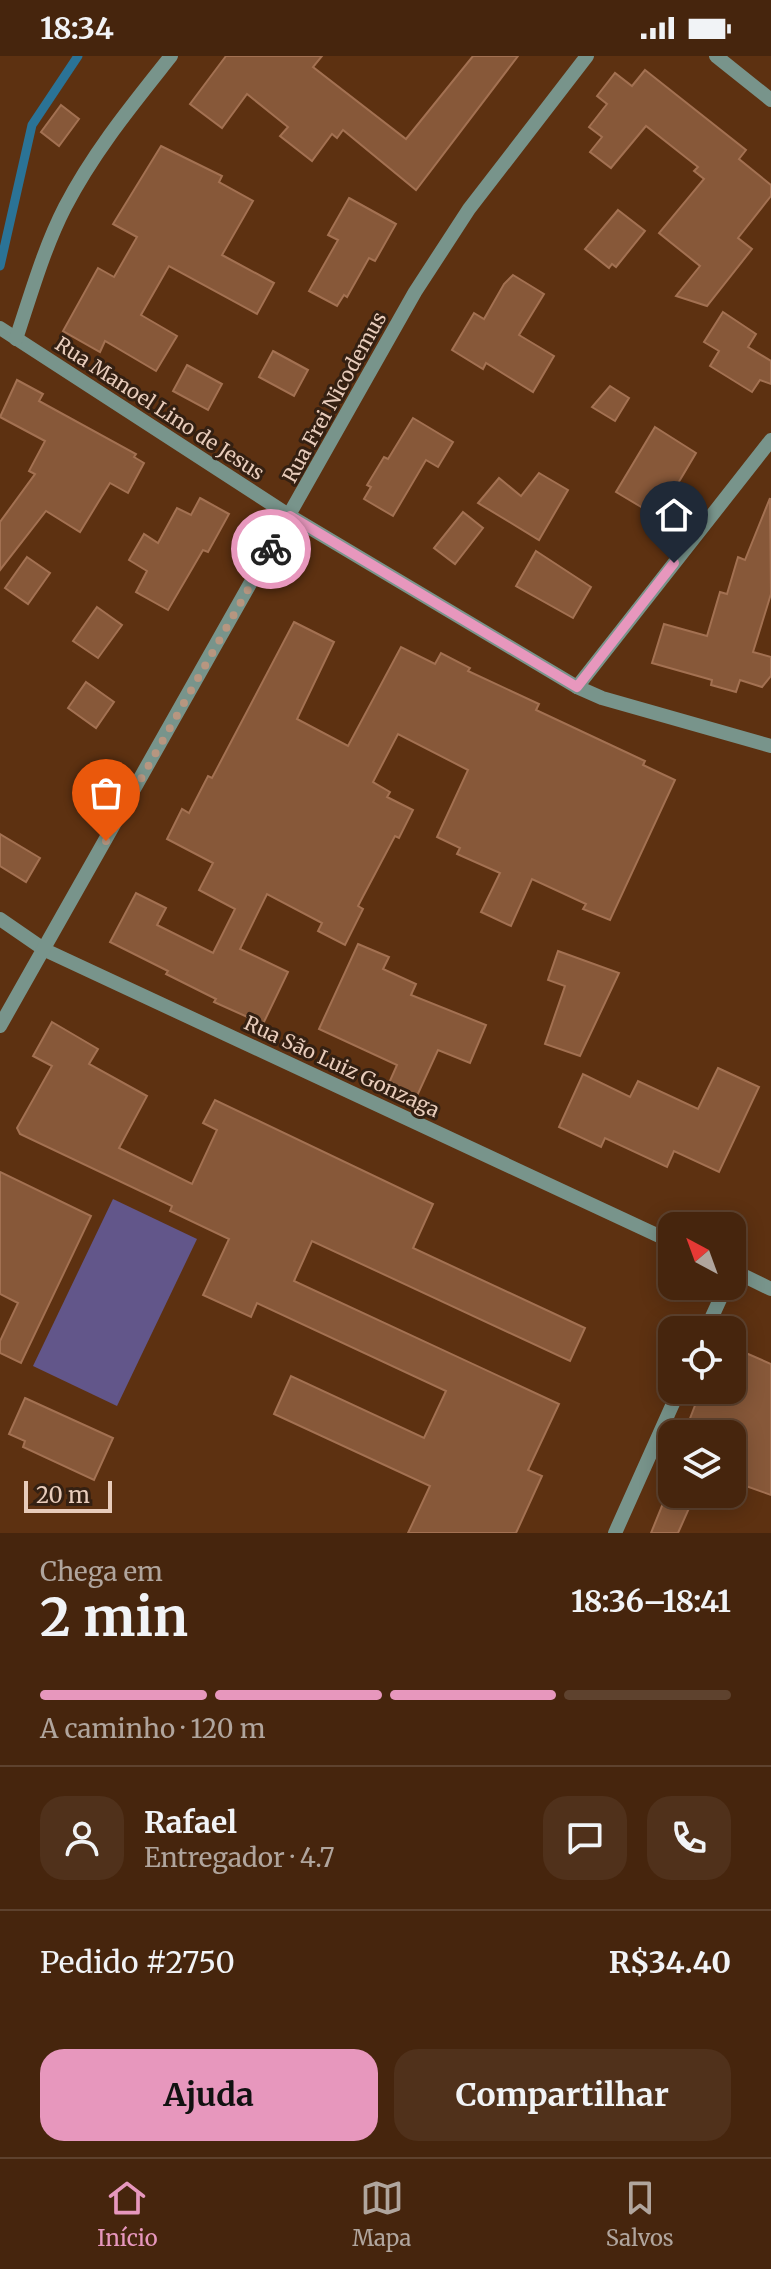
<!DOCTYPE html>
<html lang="pt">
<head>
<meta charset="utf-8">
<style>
  body { margin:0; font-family:Merriweather,serif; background:#50311b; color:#f1f3f6; height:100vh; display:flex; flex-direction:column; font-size:30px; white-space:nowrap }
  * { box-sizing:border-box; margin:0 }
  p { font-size:26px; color:#b0a59d }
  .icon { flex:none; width:44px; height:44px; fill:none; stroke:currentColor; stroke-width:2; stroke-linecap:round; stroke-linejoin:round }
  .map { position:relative; height:1477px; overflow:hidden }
  .panel { display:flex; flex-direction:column; background:#46250d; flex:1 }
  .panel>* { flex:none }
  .needle { width:52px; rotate:319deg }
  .buttons { position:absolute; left:658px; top:1156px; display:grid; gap:16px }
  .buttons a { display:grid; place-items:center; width:88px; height:88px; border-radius:16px; background:#46250d; box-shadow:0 4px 20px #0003,0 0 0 2px #5e422e; font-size:40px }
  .scale { position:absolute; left:24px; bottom:20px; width:88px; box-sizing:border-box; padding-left:8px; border:4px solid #e8ccbb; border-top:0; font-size:22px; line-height:28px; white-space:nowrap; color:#e8ccbb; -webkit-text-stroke:6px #342012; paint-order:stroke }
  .pin { position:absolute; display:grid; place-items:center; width:68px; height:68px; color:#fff; margin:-82px -34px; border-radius:50% 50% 50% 0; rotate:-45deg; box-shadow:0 0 8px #0007 }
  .pin .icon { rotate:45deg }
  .courier { position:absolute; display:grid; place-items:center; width:80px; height:80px; margin:-40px; border:6px solid #e797bd; border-radius:50%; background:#fff; color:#222; box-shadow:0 2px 10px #0007 }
  .head em { font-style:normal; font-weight:700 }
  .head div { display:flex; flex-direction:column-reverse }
  .head { display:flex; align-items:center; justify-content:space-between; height:136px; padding:0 40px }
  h1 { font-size:52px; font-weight:700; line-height:60px }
  .bar { display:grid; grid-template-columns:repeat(4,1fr); gap:12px 8px; align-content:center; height:96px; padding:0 40px }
  .bar i { height:10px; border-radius:6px; background:#5e422e }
  .bar .current { background:#e797bd }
  .bar p { grid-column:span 4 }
  .line { display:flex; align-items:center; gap:20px; padding:0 40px; border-top:2px solid #5e422e }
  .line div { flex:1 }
  .round { display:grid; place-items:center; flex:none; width:84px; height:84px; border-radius:24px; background:#50311b }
  .cta { display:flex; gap:16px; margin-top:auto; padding:16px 40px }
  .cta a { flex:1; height:92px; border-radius:24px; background:#e797bd; color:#111; font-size:32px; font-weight:700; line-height:92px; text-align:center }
  .cta a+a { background:#50311b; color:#f1f3f6 }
  .status { display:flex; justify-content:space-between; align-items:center; height:56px; padding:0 40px; background:#46250d; direction:ltr }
  .status svg { height:22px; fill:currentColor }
  .menu { display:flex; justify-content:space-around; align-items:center; height:112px; border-top:2px solid #5e422e; background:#46250d; font-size:22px; color:#b0a59d }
  .menu a { display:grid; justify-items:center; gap:4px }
  .menu .current { color:#e797bd }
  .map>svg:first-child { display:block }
</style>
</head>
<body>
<div class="status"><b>18:34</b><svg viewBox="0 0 49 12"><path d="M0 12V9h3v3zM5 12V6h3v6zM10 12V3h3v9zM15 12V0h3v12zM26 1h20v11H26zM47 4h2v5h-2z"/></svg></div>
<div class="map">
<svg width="771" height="1477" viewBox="0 0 771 1477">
  <rect width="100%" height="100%" fill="#5d3111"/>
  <!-- green -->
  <path fill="#62568a" d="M113,1143L197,1183L117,1350L33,1310Z"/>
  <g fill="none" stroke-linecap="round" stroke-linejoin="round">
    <!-- stream -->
    <path stroke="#2b7396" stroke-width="9" d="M0,210L32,69L78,0"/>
  </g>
  <!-- building -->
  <g fill="#875839" stroke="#a37152" stroke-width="2">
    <path d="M226,0H322L313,11L406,83L473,0H518L416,134L343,74L337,82L332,78L312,105L280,80L288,71L247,38L222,72L190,48Z"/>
    <path d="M645,14L746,94L739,103L771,129V140L738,182L752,193L707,250L676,240L700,210L659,177L704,123L694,115L698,111L646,70L611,112L590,96L602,81L589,71L607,48L597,40L615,17L632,30Z"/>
    <path d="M61,49L79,63L59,90L41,76Z"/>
    <path d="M161,90L222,120L219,126L253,145L222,199L274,227L257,258L169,210L141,259L177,280L156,315L105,285L100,296L63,275L98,212L114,221L137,181L113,168Z"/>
    <path d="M349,142L396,168L375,205L369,202L347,241L344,239L337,250L309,235L338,184L328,179Z"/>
    <path d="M618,154L645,175L616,211L612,208L609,212L585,193Z"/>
    <path d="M513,219L544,238L519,279L554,300L533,336L486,307L483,313L452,294L474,257L484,263L504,228Z"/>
    <path d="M723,256L756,278L748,291L771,305V328L760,324L752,336L710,310L719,295L704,286Z"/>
    <path d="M273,295L308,314L294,340L259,321Z"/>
    <path d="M187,309L222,328L208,354L173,335Z"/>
    <path d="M17,324L43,338L39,345L136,398L134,401L144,407L128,437L110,427L80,476L46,455L0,514V466L35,418L29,415L45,385L0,361Z"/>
    <path d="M610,330L629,342L615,365L592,351Z"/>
    <path d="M413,362L453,386L438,411L426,404L393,460L364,443L371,431L367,429L384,401L388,403Z"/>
    <path d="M655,371L696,397L658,461L616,436Z"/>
    <path d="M539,417L568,434L539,484L478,447L499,422L521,440Z"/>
    <path d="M200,442L229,458L208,496L203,494L168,554L136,536L147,515L129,504L144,478L158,487L177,452L191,459Z"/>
    <path d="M770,442L771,538L753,596L771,601V620L762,631L740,624L736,636L711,629L712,624L652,607L664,568L707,580L720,536L727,538L738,501L745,504Z"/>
    <path d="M463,456L483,472L455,508L434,492Z"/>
    <path d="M536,495L591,531L573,562L516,530Z"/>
    <path d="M27,501L50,517L28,548L5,532Z"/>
    <path d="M97,551L122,569L98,602L73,585Z"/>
    <path d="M294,566L334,586L297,663L348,690L401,591L435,608L441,597L470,612L468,615L539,648L536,654L645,705L643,709L675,724L610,864L583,853L586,848L532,823L511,870L481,856L500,817L457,798L460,792L437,781L468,714L398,678L373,726L390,736L387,741L413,754L399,782L395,780L358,850L363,853L345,889L318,875L322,867L267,838L240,893L288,916L263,968L214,946L216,943L166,918L168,915L110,886L136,837L166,852L157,869L213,897L235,853L199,834L213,807L167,783L182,753L189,757L208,720L212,722Z"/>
    <path d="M86,626L114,646L96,672L68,652Z"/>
    <path d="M0,778L40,802L26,826L0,810Z"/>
    <path d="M358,888L389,901L383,913L416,928L411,939L486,969L470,1007L438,994L417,1040L389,1027L397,1009L319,973Z"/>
    <path d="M558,895L619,917L580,1000L545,988L565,930L548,924Z"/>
    <path d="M52,966L98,993L89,1008L147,1040L119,1092L192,1128L217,1074L203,1067L215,1044L433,1148L413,1192L585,1272L570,1305L312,1185L294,1225L559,1348L528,1414L542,1420L516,1477H408L430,1430L274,1358L291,1320L424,1382L446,1335L257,1247L251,1261L203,1239L229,1183L170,1155L172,1150L20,1078L17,1072L52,1010L33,1000Z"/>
    <path d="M718,1012L759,1031L719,1116L674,1095L667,1111L605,1082L601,1091L559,1071L583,1018L630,1041L638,1025L698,1053Z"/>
    <path d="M0,1116L91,1160L21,1307L0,1297V1285L18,1247L0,1238Z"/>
    <path d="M732,1291L771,1308V1439L732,1425V1378H684L701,1334H732Z"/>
    <path d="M25,1342L113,1382L94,1424L23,1391L25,1385L9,1378Z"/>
    <path d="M666,1440L690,1450L678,1477H651Z"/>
  </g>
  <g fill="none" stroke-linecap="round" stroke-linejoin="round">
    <!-- minor -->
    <g stroke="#78948b" stroke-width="14">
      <path d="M716,0L771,44"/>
      <path d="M0,272L290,460L577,631L602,642L771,690"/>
      <path d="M16,283C31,238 44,192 65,151C94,95 133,48 171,0"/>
      <path d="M577,631L771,384"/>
      <path d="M0,863L45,894L672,1186"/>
      <path d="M0,970L415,236L469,153L587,0"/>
      <path d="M732,1214L771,1233"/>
      <path d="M706,1274L726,1230"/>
      <path d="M615,1477L679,1334"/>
    </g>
  </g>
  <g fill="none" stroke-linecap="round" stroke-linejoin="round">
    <!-- done -->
    <path stroke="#b79680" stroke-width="8" stroke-dasharray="0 14.4" d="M106,785L271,493"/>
    <!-- route -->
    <path stroke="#e797bd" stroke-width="10" d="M271,493L290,460L577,631L674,507"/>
  </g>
  <g text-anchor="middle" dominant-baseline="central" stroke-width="6" stroke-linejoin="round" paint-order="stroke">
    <!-- street labels -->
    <g font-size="20" fill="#e8ccbb" stroke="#342012">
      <text transform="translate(334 341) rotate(-61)">Rua Frei Nicodemus</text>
      <text transform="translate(160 352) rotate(33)">Rua Manoel Lino de Jesus</text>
      <text transform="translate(342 1010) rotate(25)">Rua São Luiz Gonzaga</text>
    </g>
  </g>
</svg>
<div class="buttons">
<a><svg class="needle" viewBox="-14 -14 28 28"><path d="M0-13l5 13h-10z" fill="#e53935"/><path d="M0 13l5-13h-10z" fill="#b0a59d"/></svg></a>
<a><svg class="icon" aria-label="locate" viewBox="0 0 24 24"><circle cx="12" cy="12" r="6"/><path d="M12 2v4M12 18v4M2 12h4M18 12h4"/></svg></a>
<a><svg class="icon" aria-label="layers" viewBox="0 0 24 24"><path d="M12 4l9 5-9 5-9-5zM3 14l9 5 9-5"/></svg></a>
</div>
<div class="scale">20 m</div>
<div class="pin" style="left:106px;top:785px;background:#ea580c"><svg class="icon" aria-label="bag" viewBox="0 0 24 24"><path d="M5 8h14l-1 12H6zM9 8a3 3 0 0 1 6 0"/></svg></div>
<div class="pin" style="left:674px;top:507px;background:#1f2937"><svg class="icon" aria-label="home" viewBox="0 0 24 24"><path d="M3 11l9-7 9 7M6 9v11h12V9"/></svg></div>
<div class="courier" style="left:271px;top:493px"><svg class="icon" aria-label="bike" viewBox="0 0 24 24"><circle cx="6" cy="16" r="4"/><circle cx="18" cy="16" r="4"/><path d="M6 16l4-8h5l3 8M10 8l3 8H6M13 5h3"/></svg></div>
</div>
<section class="panel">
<div class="head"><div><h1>2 min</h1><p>Chega em</p></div><em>18:36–18:41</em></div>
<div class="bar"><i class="current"></i><i class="current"></i><i class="current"></i><i></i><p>A caminho · 120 m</p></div>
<div class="line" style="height:144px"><a class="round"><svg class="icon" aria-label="person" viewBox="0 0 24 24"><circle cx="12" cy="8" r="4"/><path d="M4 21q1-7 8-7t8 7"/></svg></a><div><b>Rafael</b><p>Entregador · 4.7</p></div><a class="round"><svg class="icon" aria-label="chat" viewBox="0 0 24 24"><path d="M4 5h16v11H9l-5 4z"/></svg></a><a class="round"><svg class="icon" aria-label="phone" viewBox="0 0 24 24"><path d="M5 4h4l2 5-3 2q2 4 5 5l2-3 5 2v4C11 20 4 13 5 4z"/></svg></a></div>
<div class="line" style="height:104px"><div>Pedido #2750</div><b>R$34.40</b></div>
<div class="cta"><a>Ajuda</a><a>Compartilhar</a></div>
</section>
<nav class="menu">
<a class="current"><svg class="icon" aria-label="home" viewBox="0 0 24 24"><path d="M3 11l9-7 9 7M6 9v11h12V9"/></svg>Início</a>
<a><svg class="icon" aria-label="map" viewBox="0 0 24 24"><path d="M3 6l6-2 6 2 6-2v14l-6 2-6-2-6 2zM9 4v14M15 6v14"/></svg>Mapa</a>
<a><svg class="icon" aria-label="saved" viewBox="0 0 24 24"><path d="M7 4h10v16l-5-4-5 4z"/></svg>Salvos</a>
</nav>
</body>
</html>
